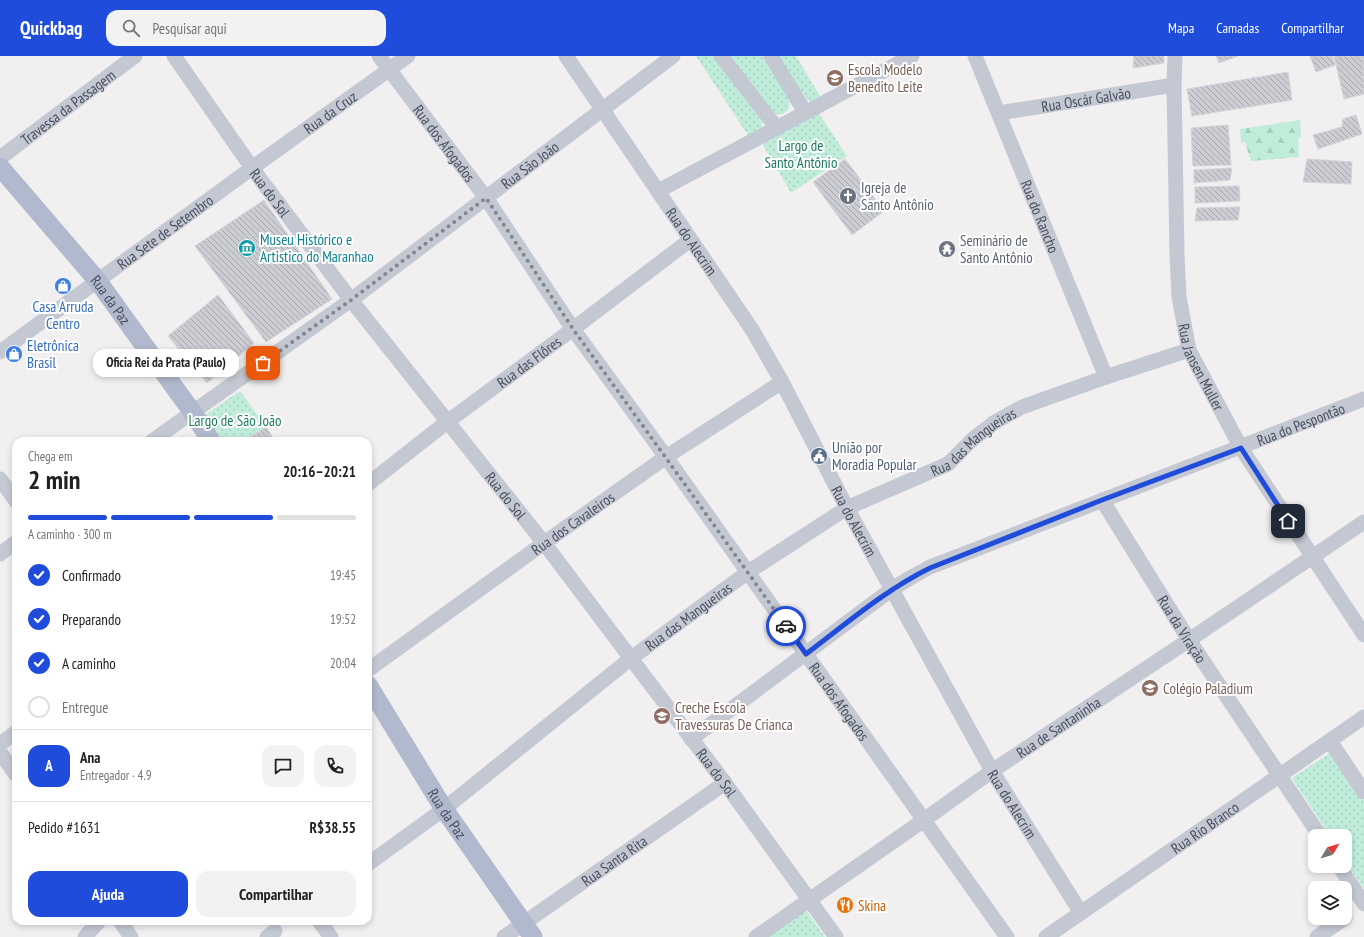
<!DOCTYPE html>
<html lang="pt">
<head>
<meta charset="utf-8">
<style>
  body { margin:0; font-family:"PT Sans Narrow",sans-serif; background:#f2f2f2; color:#222; height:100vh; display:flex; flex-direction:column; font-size:15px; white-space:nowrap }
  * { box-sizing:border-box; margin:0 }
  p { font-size:13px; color:#767676 }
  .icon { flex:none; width:22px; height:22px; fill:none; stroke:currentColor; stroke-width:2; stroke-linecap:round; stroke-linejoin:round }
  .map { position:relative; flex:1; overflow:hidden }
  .details { position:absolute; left:12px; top:381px; width:360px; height:488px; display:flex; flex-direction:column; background:#fff; border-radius:12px; box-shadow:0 2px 6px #0003 }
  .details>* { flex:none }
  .needle { width:26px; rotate:52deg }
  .controls { position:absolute; left:1308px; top:773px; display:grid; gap:8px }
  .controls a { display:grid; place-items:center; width:44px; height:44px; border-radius:8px; background:#fff; box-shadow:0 2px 6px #0003; font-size:20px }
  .pin { position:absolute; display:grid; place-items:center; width:34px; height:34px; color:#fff; margin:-17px; border-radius:8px; box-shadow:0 2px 6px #0006 }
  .courier { position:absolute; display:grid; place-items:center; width:40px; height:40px; margin:-20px; border:3px solid #204cdb; border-radius:50%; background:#fff; color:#222; box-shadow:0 1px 5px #0007 }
  .bubble { position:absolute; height:28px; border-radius:12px; background:#fff; box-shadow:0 2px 6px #0003; font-size:13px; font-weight:700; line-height:28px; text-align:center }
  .overview em { font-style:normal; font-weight:700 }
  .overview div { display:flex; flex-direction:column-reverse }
  .overview { display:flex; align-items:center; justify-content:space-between; height:68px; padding:0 16px }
  h1 { font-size:26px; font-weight:700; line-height:30px }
  .bar { display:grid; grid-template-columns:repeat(4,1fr); gap:6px 4px; align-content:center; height:48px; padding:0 16px }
  .bar i { height:5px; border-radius:3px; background:#e0e0e0 }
  .bar .current { background:#204cdb }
  .bar p { grid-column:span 4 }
  .line { display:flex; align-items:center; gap:10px; padding:0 16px; border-top:1px solid #e0e0e0 }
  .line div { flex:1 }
  .round { display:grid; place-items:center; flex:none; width:42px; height:42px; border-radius:12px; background:#f2f2f2 }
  ol { padding:0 16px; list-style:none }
  li { display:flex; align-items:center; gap:12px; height:44px }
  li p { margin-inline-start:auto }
  li .icon { padding:4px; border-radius:50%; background:#204cdb; color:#fff; stroke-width:4 }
  li:last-child { color:#767676 }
  li i { width:22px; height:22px; border:2px solid #e0e0e0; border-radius:50% }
  .primary-button { display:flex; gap:8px; margin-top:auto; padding:8px 16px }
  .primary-button a { flex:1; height:46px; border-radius:12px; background:#204cdb; color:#fff; font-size:16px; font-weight:700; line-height:46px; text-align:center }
  .primary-button a+a { background:#f2f2f2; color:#222 }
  header { display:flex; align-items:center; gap:24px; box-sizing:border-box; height:56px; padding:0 20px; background:#204cdb; color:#fff }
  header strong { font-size:19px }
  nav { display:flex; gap:22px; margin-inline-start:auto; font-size:14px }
  .search { width:280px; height:36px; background:#f2f2f2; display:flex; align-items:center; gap:10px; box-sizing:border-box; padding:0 14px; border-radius:12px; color:#767676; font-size:15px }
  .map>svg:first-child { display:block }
</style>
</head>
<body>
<header>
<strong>Quickbag</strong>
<div class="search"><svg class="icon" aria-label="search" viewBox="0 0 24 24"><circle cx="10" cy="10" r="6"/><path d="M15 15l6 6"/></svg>Pesquisar aqui</div>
<nav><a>Mapa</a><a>Camadas</a><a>Compartilhar</a></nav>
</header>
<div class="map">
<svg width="1364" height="881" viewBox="0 0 1364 881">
  <defs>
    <pattern id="green-dots" width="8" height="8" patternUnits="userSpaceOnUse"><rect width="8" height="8" fill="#bfedda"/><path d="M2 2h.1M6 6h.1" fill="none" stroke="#a6cdbe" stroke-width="1.8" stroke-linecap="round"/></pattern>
    <pattern id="forest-firs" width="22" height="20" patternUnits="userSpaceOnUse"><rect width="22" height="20" fill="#bfedda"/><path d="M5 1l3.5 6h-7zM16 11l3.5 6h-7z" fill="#a6cdbe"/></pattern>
    <pattern id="building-back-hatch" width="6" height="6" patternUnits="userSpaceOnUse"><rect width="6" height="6" fill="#cccdd3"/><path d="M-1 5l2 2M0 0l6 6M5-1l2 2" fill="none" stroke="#a8a9ae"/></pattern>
  </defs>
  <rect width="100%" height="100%" fill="#f1efef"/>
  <!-- green -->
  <g fill="url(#green-dots)">
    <path d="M696,0H713L759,62L762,66V72L749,81Z"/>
    <path d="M729,0H762L788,41C792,53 787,60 773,58Z"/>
    <path d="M777,0H796L821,42L811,46L807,44Z"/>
    <path d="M818,56L847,100L791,137L761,86Z"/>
    <path d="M240,335L266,371L243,385H223L205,359Z"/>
    <path d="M1331,696L1364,745V833L1345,804V780H1330L1292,722Z"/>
    <path d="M805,853L825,881H765Z"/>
  </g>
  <!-- forest -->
  <path fill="url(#forest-firs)" d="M1300,64L1301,82H1298L1299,101L1251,105L1245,86L1241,87L1240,73Z"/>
  <!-- building -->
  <g fill="url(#building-back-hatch)" stroke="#d3d4da">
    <path d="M1134,0H1164V7L1133,12Z"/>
    <path d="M1216,0H1238L1219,7Z"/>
    <path d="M1310,0H1332L1335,9L1316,16Z"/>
    <path d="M1334,0H1364V38L1344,43Z"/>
    <path d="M1288,16L1292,44L1192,60L1187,33Z"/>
    <path d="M1356,59L1362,78L1318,93L1313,79L1342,71L1343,63Z"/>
    <path d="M1228,69L1231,109L1193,110L1191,72Z"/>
    <path d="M845,103L884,155L852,179L813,126Z"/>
    <path d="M1307,103L1352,106L1351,128L1303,126Z"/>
    <path d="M1232,112L1230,124L1194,127V114Z"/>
    <path d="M1239,130L1240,145L1195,147V131Z"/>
    <path d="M264,144L332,243L266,286L195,190Z"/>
    <path d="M1240,151L1238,164L1195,165L1197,152Z"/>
    <path d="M218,239L254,287L207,327L168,280Z"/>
    <path d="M266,371L275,385H243Z"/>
  </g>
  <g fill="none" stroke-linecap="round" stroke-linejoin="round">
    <!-- minor -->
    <g stroke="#c3c8d3" stroke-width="15">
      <path id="s1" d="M174,0L252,112L351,244L544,487L725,727L836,881"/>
      <path id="s2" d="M379,0L486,142L573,273L666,401L1007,881"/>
      <path id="s3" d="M566,0L753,275L782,326L847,452L992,715L1081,857"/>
      <path d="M721,0L776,71"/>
      <path d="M771,0L805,56"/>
      <path id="s4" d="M975,0L1106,321"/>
      <path id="s5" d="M1175,0L1174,29L1177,198L1179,241L1189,294L1241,392L1364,579"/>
      <path id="s6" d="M999,57L1174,29"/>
      <path id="s7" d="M0,102L135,0"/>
      <path d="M658,135L912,0"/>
      <path id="s8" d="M0,296L252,112L408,0"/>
      <path id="s9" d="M152,385L351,244L673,0"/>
      <path d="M0,423L16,445"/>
      <path id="s10" d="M368,428L447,366L573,273L690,184"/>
      <path id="s11" d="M1102,444L1189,584L1320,780"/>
      <path d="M0,498L16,486"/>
      <path id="s12" d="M368,614L544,487L666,401L782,326"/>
      <path id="s13" d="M691,683L892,533L910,522L930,511C1074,454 1220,400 1364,343"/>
      <path d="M1330,685L1364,736"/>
      <path d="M0,688L16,676"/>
      <path d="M0,696L16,719"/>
      <path id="s14" d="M368,808L444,753L630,603L748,516L847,452L948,408L973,383L995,366L1022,351L1106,321L1189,294"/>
      <path d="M1339,810L1364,848"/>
      <path d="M120,865L131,881"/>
      <path d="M319,865L331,881"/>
      <path d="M85,881L99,865"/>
      <path d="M267,881L275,875"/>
      <path id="s15" d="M504,881L725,727"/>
      <path id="s16" d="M756,881L924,764L992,715L1189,584L1364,466"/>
      <path id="s17" d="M1046,881L1364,661"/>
      <path d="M1317,881L1345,862"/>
    </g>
    <!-- major -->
    <g stroke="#b0b9cd" stroke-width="19">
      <path id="s18" d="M0,111L97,224L193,357L211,385"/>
      <path id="s19" d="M368,629L444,753L533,881"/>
    </g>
  </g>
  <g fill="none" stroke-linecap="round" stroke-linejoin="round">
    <!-- done -->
    <path stroke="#83868f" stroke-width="4" stroke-dasharray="0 7.2" d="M263,307L351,244L486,142L573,273L666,402L786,570"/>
    <!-- route -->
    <path stroke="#204cdb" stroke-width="5" d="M786,570L806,598C846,568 885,534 930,512L1102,444L1241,392L1288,465"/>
  </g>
  <!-- icons -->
  <defs>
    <g id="school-disc" transform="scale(0.9)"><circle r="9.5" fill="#8d6e63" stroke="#fff"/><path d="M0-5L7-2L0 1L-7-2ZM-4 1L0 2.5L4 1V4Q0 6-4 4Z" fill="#fff"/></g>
    <g id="church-disc" transform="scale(0.9)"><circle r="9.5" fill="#6b7280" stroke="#fff"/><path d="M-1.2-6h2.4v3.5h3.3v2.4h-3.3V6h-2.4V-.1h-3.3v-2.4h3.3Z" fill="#fff"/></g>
    <g id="museum-disc" transform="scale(0.9)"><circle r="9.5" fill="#0f9aa8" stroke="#fff"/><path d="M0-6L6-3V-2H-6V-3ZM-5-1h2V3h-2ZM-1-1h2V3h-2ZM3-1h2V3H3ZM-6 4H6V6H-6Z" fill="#fff"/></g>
    <g id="temple-disc" transform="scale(0.9)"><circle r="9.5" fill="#6b7280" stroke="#fff"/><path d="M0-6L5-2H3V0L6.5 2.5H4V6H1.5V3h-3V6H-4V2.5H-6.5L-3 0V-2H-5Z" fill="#fff"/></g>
    <g id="shop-disc" transform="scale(0.9)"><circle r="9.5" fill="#3f7fe0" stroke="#fff"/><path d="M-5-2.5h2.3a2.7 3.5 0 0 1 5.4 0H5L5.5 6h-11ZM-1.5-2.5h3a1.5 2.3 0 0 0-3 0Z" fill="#fff"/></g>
    <g id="civic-disc" transform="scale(0.9)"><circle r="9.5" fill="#5c6f8a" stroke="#fff"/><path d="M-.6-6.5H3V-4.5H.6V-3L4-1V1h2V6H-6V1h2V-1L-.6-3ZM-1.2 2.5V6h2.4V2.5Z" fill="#fff"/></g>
    <g id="restaurant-disc" transform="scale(0.9)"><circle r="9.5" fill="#e8710a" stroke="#fff"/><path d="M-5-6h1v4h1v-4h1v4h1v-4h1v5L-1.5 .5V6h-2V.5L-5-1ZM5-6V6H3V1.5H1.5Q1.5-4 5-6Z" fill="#fff"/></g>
  </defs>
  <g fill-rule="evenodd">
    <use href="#school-disc" x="835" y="22"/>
    <use href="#church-disc" x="848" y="140"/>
    <use href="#museum-disc" x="247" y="192"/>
    <use href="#temple-disc" x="947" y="193"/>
    <use href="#shop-disc" x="63" y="230"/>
    <use href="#shop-disc" x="14" y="298"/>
    <use href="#civic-disc" x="819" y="400"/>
    <use href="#school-disc" x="1150" y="632"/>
    <use href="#school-disc" x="662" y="660"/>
    <use href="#restaurant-disc" x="845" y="849"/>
  </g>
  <g text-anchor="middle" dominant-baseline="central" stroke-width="4" stroke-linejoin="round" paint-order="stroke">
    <!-- education labels -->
    <g font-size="15" fill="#785e54" stroke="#fff" text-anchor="start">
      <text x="848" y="13">Escola Modelo<tspan x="848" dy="17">Benedito Leite</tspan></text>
      <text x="1163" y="632">Colégio Paladium</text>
      <text x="675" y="651">Creche Escola<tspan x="675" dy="17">Travessuras De Crianca</tspan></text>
    </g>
    <!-- street labels -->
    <g font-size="15" fill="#484e5c" stroke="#fff">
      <text stroke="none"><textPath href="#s6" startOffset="88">Rua Oscár Galvão</textPath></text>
      <text stroke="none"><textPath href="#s7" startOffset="85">Travessa da Passagem</textPath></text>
      <text stroke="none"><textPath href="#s8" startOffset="408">Rua da Cruz</textPath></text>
      <text stroke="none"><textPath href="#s2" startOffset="109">Rua dos Afogados</textPath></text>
      <text stroke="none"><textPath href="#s9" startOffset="468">Rua São João</textPath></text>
      <text stroke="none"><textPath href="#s1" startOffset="167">Rua do Sol</textPath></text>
      <text stroke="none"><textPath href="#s4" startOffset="173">Rua do Rancho</textPath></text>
      <text stroke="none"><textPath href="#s8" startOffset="204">Rua Sete de Setembro</textPath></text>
      <text stroke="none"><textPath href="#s3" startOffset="224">Rua do Alecrim</textPath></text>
      <text stroke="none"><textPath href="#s18" startOffset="173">Rua da Paz</textPath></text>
      <text stroke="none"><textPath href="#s10" startOffset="202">Rua das Flôres</textPath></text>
      <text stroke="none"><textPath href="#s5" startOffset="315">Rua Jansen Muller</textPath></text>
      <text stroke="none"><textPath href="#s13" startOffset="692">Rua do Pespontão</textPath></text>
      <text stroke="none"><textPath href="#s14" startOffset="741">Rua das Mangueiras</textPath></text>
      <text stroke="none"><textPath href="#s1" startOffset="551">Rua do Sol</textPath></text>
      <text stroke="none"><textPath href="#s3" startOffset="548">Rua do Alecrim</textPath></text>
      <text stroke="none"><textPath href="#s12" startOffset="252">Rua dos Cavaleiros</textPath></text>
      <text stroke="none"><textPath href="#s14" startOffset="405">Rua das Mangueiras</textPath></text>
      <text stroke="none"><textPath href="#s11" startOffset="152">Rua da Viração</textPath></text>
      <text stroke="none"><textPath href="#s2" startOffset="793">Rua dos Afogados</textPath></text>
      <text stroke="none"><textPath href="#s16" startOffset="368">Rua de Santaninha</textPath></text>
      <text stroke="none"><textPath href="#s1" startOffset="899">Rua do Sol</textPath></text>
      <text stroke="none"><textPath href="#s3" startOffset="872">Rua do Alecrim</textPath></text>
      <text stroke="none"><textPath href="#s19" startOffset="151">Rua da Paz</textPath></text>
      <text stroke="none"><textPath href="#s17" startOffset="193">Rua Rio Branco</textPath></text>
      <text stroke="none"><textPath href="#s15" startOffset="134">Rua Santa Rita</textPath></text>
    </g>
    <!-- park labels -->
    <g font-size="15" fill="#1a7b5e" stroke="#fff">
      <text x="801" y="89">Largo de<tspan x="801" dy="17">Santo Antônio</tspan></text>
      <text x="235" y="364">Largo de São João</text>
    </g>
    <!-- worship labels -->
    <g font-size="15" fill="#5b616d" stroke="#fff" text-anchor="start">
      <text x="861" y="131">Igreja de<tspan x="861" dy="17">Santo Antônio</tspan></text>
      <text x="960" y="184">Seminário de<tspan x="960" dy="17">Santo Antônio</tspan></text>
    </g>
    <!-- culture labels -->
    <g font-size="15" fill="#0d838f" stroke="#fff" text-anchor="start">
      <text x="260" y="183">Museu Histórico e<tspan x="260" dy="17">Artistico do Maranhao</tspan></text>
    </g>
    <!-- shop labels -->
    <g font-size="15" fill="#366cbe" stroke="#fff">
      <text x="63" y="250">Casa Arruda<tspan x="63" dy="17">Centro</tspan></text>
      <text x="27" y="289" text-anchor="start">Eletrônica<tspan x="27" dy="17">Brasil</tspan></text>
    </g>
    <!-- service labels -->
    <g font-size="15" fill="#4e5e75" stroke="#fff" text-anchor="start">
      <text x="832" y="391">União por<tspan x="832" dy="17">Moradia Popular</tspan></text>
    </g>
    <!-- food labels -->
    <g font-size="15" fill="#c56008" stroke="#fff" text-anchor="start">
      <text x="858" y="849">Skina</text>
    </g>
  </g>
</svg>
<div class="controls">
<a><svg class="needle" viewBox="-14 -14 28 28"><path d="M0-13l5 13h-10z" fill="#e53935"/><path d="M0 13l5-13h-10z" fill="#767676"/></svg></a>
<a><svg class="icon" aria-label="layers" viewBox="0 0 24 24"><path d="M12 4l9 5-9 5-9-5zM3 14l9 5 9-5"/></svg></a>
</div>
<div class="pin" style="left:263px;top:307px;background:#ea580c"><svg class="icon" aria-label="bag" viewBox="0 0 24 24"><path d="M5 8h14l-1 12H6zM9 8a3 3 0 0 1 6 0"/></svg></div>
<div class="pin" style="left:1288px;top:465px;background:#1f2937"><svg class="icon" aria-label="home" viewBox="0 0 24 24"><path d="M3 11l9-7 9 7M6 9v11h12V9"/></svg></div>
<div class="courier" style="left:786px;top:570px"><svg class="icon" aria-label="car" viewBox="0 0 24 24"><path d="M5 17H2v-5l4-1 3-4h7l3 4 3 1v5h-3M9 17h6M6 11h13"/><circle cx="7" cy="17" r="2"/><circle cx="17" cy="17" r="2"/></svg></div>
<div class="bubble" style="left:93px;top:293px;width:146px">Oficia Rei da Prata (Paulo)</div>
<section class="details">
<div class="overview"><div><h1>2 min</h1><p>Chega em</p></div><em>20:16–20:21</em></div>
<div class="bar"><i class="current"></i><i class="current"></i><i class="current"></i><i></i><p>A caminho · 300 m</p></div>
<ol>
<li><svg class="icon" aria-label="check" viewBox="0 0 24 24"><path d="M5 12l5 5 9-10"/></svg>Confirmado<p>19:45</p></li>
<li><svg class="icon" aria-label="check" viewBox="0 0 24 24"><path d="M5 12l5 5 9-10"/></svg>Preparando<p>19:52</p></li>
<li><svg class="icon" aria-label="check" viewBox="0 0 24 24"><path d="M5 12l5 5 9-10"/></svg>A caminho<p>20:04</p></li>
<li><i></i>Entregue</li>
</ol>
<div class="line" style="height:72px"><b class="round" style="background:#204cdb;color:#fff">A</b><div><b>Ana</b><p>Entregador · 4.9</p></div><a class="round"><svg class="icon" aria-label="chat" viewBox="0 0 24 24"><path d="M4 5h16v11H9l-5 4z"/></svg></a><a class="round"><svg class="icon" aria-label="phone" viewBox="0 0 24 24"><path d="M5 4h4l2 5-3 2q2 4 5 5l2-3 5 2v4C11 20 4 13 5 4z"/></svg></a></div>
<div class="line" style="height:52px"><div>Pedido #1631</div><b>R$38.55</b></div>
<div class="primary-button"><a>Ajuda</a><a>Compartilhar</a></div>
</section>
</div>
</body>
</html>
